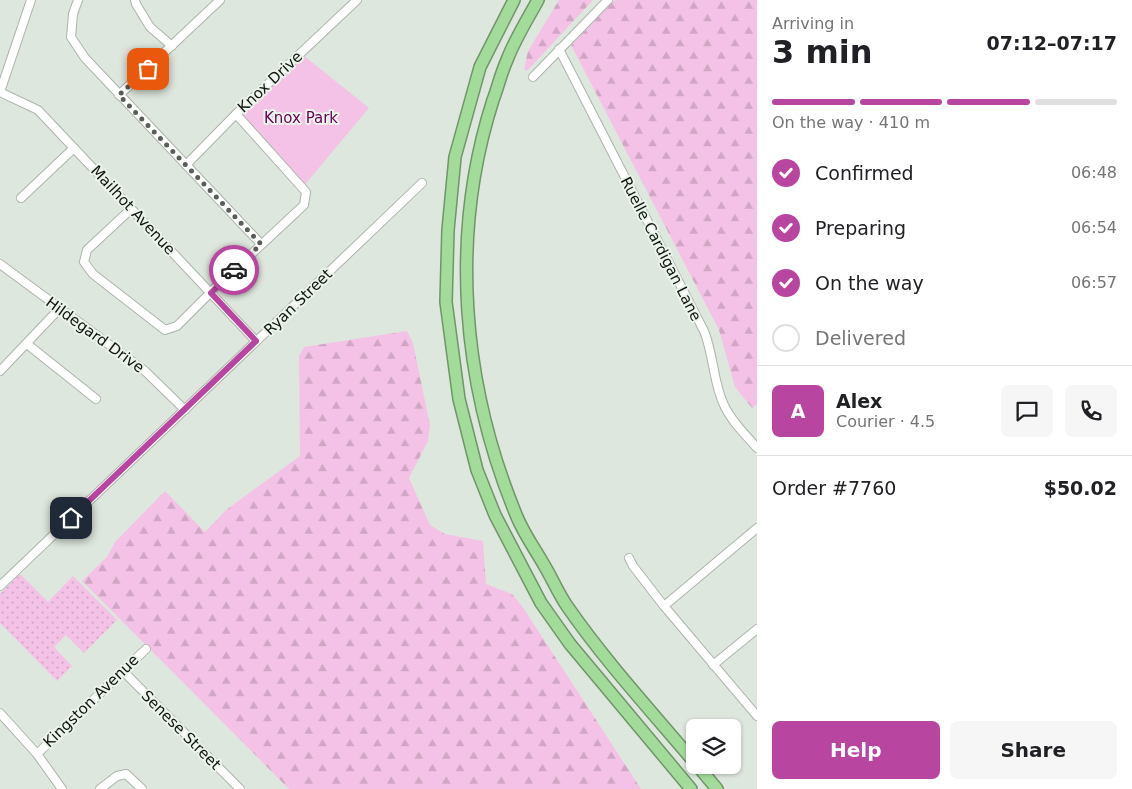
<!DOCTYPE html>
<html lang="en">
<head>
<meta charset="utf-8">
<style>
  body { margin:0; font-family:"DejaVu Sans",sans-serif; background:#f6f6f6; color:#202124; height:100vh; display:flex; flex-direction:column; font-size:19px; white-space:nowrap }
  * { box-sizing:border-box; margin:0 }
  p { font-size:16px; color:#757577 }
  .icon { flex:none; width:28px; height:28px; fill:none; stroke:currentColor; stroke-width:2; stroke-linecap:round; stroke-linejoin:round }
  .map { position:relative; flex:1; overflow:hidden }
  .side { display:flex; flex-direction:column; background:#fff; width:375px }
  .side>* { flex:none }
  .tools { position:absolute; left:686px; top:719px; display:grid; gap:10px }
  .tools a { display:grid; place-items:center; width:55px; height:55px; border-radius:8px; background:#fff; box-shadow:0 1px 4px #0004; font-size:25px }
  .pin { position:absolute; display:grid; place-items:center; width:42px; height:42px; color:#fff; margin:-21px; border-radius:10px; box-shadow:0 2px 8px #0006 }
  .courier { position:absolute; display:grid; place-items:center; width:50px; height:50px; margin:-25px; border:4px solid #b846a0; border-radius:50%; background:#fff; color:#222; box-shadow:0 1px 6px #0007 }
  .summary em { font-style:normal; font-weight:700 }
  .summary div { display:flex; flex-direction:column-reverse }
  .summary { display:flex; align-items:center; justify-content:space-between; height:85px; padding:0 15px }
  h1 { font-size:32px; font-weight:700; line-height:38px }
  .bar { display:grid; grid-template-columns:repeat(4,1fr); gap:8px 5px; align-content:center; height:60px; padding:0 15px }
  .bar i { height:6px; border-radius:4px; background:#e0e0e0 }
  .bar .active { background:#b846a0 }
  .bar p { grid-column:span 4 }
  .line { display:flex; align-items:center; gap:12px; padding:0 15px; border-top:1px solid #e0e0e0 }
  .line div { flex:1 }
  .round { display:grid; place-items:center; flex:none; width:52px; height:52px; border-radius:8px; background:#f6f6f6 }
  ol { padding:0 15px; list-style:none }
  li { display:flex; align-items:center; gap:15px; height:55px }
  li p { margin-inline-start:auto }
  li .icon { padding:5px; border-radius:50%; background:#b846a0; color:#fff; stroke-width:4 }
  li:last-child { color:#757577 }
  li i { width:28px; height:28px; border:2px solid #e0e0e0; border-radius:50% }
  .button { display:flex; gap:10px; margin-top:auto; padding:10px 15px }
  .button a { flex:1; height:58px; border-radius:8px; background:#b846a0; color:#fff; font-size:20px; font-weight:700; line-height:58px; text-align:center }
  .button a+a { background:#f6f6f6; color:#202124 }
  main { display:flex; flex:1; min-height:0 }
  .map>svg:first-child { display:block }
</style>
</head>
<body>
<main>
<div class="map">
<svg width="757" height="789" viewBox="0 0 757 789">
  <defs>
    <pattern id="grass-dots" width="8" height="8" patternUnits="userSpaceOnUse" patternTransform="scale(1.25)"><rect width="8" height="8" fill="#f5c2e7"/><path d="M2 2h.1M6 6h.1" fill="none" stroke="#d1a6c5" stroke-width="1.8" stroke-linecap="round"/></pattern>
    <pattern id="forest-firs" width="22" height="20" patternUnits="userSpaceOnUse" patternTransform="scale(1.25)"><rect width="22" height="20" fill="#f5c2e7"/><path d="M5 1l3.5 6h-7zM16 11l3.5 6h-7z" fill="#d1a6c5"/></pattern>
  </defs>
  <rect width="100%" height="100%" fill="#dee7dd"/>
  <!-- grass -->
  <path fill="url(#grass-dots)" d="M20,574L48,602L73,576L117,620L84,653L66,635L54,647L72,666L57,681L0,623V594Z"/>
  <!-- forest -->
  <g fill="url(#forest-firs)">
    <path d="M559,0H593L527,71L524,69L528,51Z"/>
    <path d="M615,0H757V404L752,408L735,387L719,330L571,45Z"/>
    <path d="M407,331L413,343L430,425L428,441L409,478L430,525L445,534L483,541L486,584L512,594L522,606L641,789H289L82,581L107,557L115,542L165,491L205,532L226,510L300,456L299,356L304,347Z"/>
  </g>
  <!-- park -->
  <path fill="#f5c2e7" d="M303,55L369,108L302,188L236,114Z"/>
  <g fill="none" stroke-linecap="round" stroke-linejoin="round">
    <!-- minor casing -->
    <g stroke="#adb5ab" stroke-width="10">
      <g id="minor">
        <path d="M31,0L0,92L38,110L256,341"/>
        <path d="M78,0L73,14L71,37L85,58L261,244"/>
        <path d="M135,0L136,4L150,27L172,46"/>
        <path d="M559,49L704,331C714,355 713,383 724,405C731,421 746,435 757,448"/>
        <path d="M533,77L608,0"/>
        <path d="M119,95L220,0"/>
        <path d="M186,165L236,114L357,0"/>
        <path d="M21,198L74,148"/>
        <path d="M131,209L87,250L84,262L93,274L165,330L177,326L216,287L304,205L306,192L236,114"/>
        <path d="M0,264L145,371L185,410"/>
        <path d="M27,344L96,399"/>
        <path d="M0,371L60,308"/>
        <path d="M629,558L633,566L664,606L757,716"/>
        <path d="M0,586L422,183"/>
        <path d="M664,606L757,528"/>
        <path d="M713,665L757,629"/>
        <path d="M123,671L240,789"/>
        <path d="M0,713L37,754L62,789"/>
        <path d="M37,754L146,649"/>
        <path d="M100,789L117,776L126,774L142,789"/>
      </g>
    </g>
    <!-- highway casing -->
    <g stroke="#70956a" stroke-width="14">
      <g id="highway">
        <path d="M514,0L480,67L455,157L448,230L446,302L459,399L477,470L495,515L541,603L570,644L691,789"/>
        <path d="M538,0C527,20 515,39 507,60C501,73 498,87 493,100C449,237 462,385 517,517C524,534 535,549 544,565C552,578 558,593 567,606C605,661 652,712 695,763"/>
        <path d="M697,765L717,789"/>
      </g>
    </g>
    <!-- minor -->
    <use href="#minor" stroke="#fff" stroke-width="8"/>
    <!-- highway -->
    <use href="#highway" stroke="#a3db9b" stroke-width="11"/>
  </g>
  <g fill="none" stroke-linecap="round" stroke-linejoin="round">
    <!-- done -->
    <path stroke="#585d58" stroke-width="5" stroke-dasharray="0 9" d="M148,69L119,95L261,244L234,270"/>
    <!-- route -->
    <path stroke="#b846a0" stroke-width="6" d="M71,518L256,341L211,293L234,270"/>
  </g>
  <g text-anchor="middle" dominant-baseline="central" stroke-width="4" stroke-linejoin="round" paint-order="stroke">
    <!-- street labels -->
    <g font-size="15" fill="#101310" stroke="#ebf4ea">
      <text transform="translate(270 82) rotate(-43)">Knox Drive</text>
      <text transform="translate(133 210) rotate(47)">Mailhot Avenue</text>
      <text transform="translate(661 249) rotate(63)">Ruelle Cardigan Lane</text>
      <text transform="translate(298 302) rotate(-44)">Ryan Street</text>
      <text transform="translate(95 335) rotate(36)">Hildegard Drive</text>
      <text transform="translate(91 701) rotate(-44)">Kingston Avenue</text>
      <text transform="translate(181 730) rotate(45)">Senese Street</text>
    </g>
    <!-- park labels -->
    <g font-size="15" fill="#660056" stroke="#ebf4ea">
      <text x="301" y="118">Knox Park</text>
    </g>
  </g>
</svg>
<div class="tools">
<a><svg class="icon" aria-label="layers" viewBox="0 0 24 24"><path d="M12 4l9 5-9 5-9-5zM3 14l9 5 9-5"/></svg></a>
</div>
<div class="pin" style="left:148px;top:69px;background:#ea580c"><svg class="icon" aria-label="bag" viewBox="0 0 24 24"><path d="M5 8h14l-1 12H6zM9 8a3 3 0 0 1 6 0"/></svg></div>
<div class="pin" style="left:71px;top:518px;background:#1f2937"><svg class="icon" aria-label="home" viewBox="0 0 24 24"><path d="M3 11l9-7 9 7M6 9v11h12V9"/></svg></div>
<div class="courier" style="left:234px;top:270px"><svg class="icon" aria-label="car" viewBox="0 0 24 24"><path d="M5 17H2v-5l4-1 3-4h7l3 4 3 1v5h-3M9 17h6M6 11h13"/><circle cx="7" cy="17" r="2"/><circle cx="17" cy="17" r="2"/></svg></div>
</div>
<section class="side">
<div class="summary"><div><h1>3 min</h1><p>Arriving in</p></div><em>07:12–07:17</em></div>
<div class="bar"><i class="active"></i><i class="active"></i><i class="active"></i><i></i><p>On the way · 410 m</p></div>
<ol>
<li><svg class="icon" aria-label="check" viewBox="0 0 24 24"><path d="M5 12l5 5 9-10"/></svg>Confirmed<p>06:48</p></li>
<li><svg class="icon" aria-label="check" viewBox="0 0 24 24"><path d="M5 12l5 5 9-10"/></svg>Preparing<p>06:54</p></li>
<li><svg class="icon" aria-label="check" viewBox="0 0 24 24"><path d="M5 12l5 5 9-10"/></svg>On the way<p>06:57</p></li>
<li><i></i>Delivered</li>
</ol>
<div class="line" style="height:90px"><b class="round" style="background:#b846a0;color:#fff">A</b><div><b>Alex</b><p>Courier · 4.5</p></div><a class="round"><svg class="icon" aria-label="chat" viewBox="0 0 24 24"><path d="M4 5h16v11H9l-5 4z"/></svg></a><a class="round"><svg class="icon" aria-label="phone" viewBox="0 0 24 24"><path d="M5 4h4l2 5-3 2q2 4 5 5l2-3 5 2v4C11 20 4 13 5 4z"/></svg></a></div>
<div class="line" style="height:65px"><div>Order #7760</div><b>$50.02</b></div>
<div class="button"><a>Help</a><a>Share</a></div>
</section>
</main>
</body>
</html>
